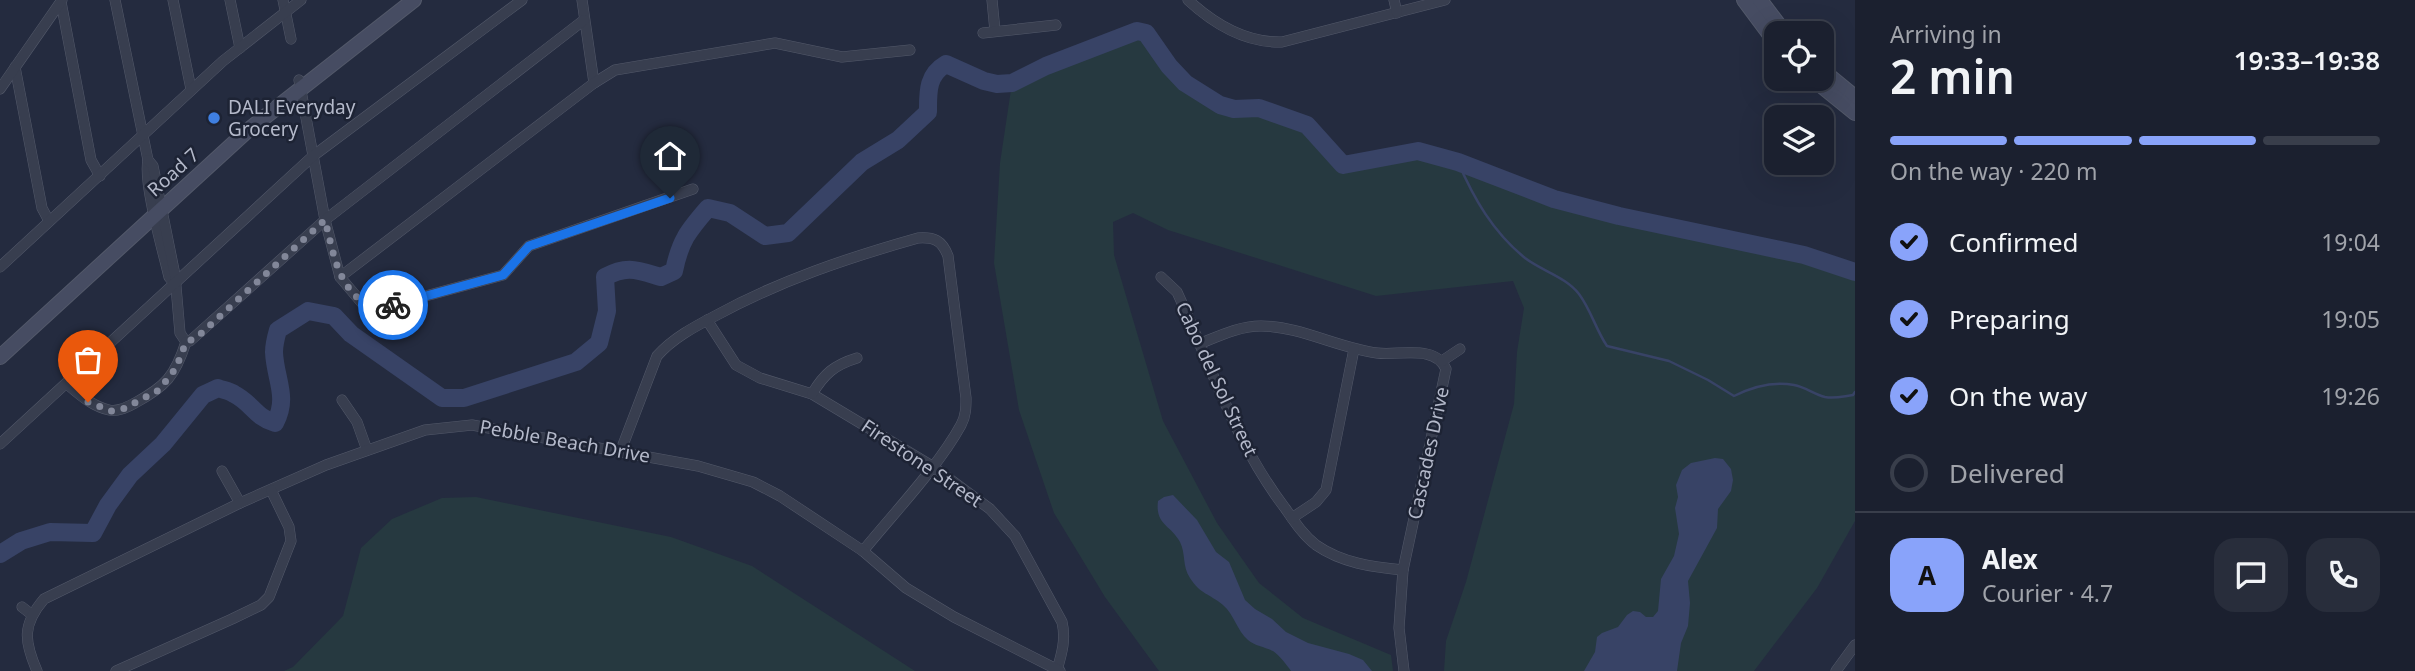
<!DOCTYPE html>
<html lang="en">
<head>
<meta charset="utf-8">
<style>
  body { margin:0; font-family:"Noto Sans",sans-serif; background:#282d3b; color:#f1f3f6; height:100vh; display:flex; flex-direction:column; font-size:26px; white-space:nowrap }
  * { box-sizing:border-box; margin:0 }
  p { font-size:23px; color:#a0a3aa }
  .icon { flex:none; width:38px; height:38px; fill:none; stroke:currentColor; stroke-width:2; stroke-linecap:round; stroke-linejoin:round }
  .map { position:relative; flex:1; overflow:hidden }
  .details { display:flex; flex-direction:column; background:#1b202f; width:560px }
  .details>* { flex:none }
  .fabs { position:absolute; left:1764px; top:21px; display:grid; gap:14px }
  .fabs a { display:grid; place-items:center; width:70px; height:70px; border-radius:14px; background:#1b202f; box-shadow:0 7px 28px #0002,0 0 0 2px #393e4b; font-size:35px }
  .pin { position:absolute; display:grid; place-items:center; width:60px; height:60px; color:#fff; margin:-72px -30px; border-radius:50% 50% 50% 0; rotate:-45deg; box-shadow:0 0 7px #0007 }
  .pin .icon { rotate:45deg }
  .courier { position:absolute; display:grid; place-items:center; width:70px; height:70px; margin:-35px; border:5px solid #1a73e8; border-radius:50%; background:#fff; color:#222; box-shadow:0 2px 9px #0007 }
  .head em { font-style:normal; font-weight:600 }
  .head div { display:flex; flex-direction:column-reverse }
  .head { display:flex; align-items:center; justify-content:space-between; height:119px; padding:0 35px }
  h1 { font-size:46px; font-weight:600; line-height:52px }
  .bar { display:grid; grid-template-columns:repeat(4,1fr); gap:10px 7px; align-content:center; height:84px; padding:0 35px }
  .bar i { height:9px; border-radius:5px; background:#393e4b }
  .bar .active { background:#89a3fa }
  .bar p { grid-column:span 4 }
  .line { display:flex; align-items:center; gap:18px; padding:0 35px; border-top:2px solid #393e4b }
  .line div { flex:1 }
  .round { display:grid; place-items:center; flex:none; width:74px; height:74px; border-radius:21px; background:#282d3b }
  ol { padding:0 35px; list-style:none }
  li { display:flex; align-items:center; gap:21px; height:77px }
  li p { margin-inline-start:auto }
  li .icon { padding:7px; border-radius:50%; background:#89a3fa; color:#111; stroke-width:4 }
  li:last-child { color:#a0a3aa }
  li i { width:38px; height:38px; border:4px solid #393e4b; border-radius:50% }
  main { display:flex; flex:1; min-height:0 }
  .map>svg:first-child { display:block }
</style>
</head>
<body>
<main>
<div class="map">
<svg width="1855" height="671" viewBox="0 0 1855 671">
  <rect width="100%" height="100%" fill="#242b3f"/>
  <!-- green -->
  <g fill="#263940">
    <path d="M1137,31L1146,33L1169,66L1185,83L1220,105L1234,109L1259,108L1307,125L1344,165L1418,151L1458,162L1554,199L1619,216L1804,255L1855,272V521L1817,588L1754,671H1444L1446,641L1466,582L1514,404L1517,352L1524,308L1513,281L1376,296L1168,230L1133,213L1113,222L1114,255L1163,421L1217,523L1259,583L1303,618L1391,655L1393,671H1159L1105,597L1054,513L1019,410L994,263L1000,163L1012,83L1046,66Z"/>
    <path d="M476,497L671,537L752,566L915,671H284L293,667L343,616L361,548L392,519L442,498Z"/>
  </g>
  <!-- water -->
  <g fill="#384366">
    <path d="M1715,458L1723,459L1731,469L1733,480L1731,491L1718,509L1717,528L1688,581L1690,603L1688,626L1681,643L1677,671H1584L1595,652L1597,637L1602,633L1618,627L1627,615L1633,611L1640,612L1646,617H1653L1658,611L1661,579L1674,556L1679,534L1675,508L1678,497L1676,485L1682,470L1691,463Z"/>
    <path d="M1173,495L1197,520L1216,552L1229,562L1245,600L1255,609L1272,619L1286,632L1308,643L1349,654L1363,660L1372,671H1291C1286,664 1280,656 1273,651C1265,647 1255,646 1248,640C1237,631 1234,614 1223,605C1210,594 1200,594 1190,578C1182,566 1186,554 1180,542C1171,525 1155,525 1158,501L1164,497Z"/>
  </g>
  <g fill="none" stroke-linecap="round" stroke-linejoin="round">
    <!-- stream -->
    <path stroke="#384366" stroke-width="2.5" d="M1458,162C1474,199 1493,232 1525,258C1542,271 1566,277 1579,294C1591,310 1596,330 1607,346L1669,361L1708,380L1734,396C1752,387 1773,381 1794,385C1805,387 1814,394 1825,397C1835,399 1844,396 1853,395L1855,392"/>
    <!-- river -->
    <path stroke="#384366" stroke-width="18" d="M0,554L21,541L50,532L93,533L108,505L130,475L163,444L203,395L218,388C223,390 230,391 234,394C252,403 255,417 275,423C289,397 275,379 274,352C274,345 276,337 278,330L308,311L334,316L351,334L442,398H464L576,362L599,343L607,311L605,277C627,265 637,270 661,277L674,271C680,241 688,231 708,208L730,213L765,236L788,233L862,162L898,140L928,112C928,92 927,75 946,64L984,81L997,84L1012,83L1046,66L1137,31L1146,33L1169,66L1185,83L1220,105L1234,109L1259,108L1307,125L1343,165L1418,151L1458,162L1554,199L1619,216L1804,255L1855,272"/>
    <!-- street casing -->
    <g stroke="#53596a" stroke-width="11">
      <g id="street">
        <path d="M115,0L148,160C143,183 163,251 169,277L174,283"/>
        <path d="M173,0L191,89"/>
        <path d="M230,0L240,48"/>
        <path d="M283,0L291,39"/>
        <path d="M582,0L594,83"/>
        <path d="M992,0L995,31"/>
        <path d="M1188,0C1214,24 1246,43 1282,42L1445,0"/>
        <path d="M1394,0L1397,13"/>
        <path d="M61,2L91,160L100,176"/>
        <path d="M983,33L1056,25"/>
        <path d="M15,67L42,208L49,221"/>
        <path d="M299,80L325,220L340,277L362,303L374,310L503,275L529,246L693,189"/>
        <path d="M0,89L62,0"/>
        <path d="M148,160L153,166L175,275L180,333L186,342L190,341L325,220L584,20"/>
        <path d="M0,267L223,61L301,0"/>
        <path d="M340,277L594,83L615,70L775,43L842,57L910,50"/>
        <path d="M1161,277L1177,292C1211,365 1235,443 1285,508C1294,521 1303,535 1316,545C1342,563 1372,567 1403,570"/>
        <path d="M707,320L736,365L760,378L812,394L932,466L990,509L1015,536L1062,622C1066,639 1062,653 1057,670"/>
        <path d="M1199,344C1219,336 1239,326 1261,326C1300,326 1338,348 1377,353C1399,356 1435,344 1446,369L1403,570L1399,628L1404,671"/>
        <path d="M1442,361L1460,349"/>
        <path d="M67,384C80,395 92,406 109,410C118,412 127,407 135,403C166,386 175,376 186,342"/>
        <path d="M812,394C824,374 834,365 857,358"/>
        <path d="M342,400L357,422L367,450"/>
        <path d="M0,444L313,156L522,0"/>
        <path d="M621,450L657,356C673,338 694,327 715,316C779,281 847,258 918,238C934,237 942,240 948,256L966,398C966,407 966,416 961,425C938,467 893,514 863,551"/>
        <path d="M222,471L240,503"/>
        <path d="M1292,518L1316,502L1326,490L1354,349"/>
        <path d="M22,607L31,614"/>
        <path d="M37,671C24,641 22,625 44,599L240,503L326,465L425,430L472,425L698,466L753,482L780,496L863,551L906,588L954,617L1060,671"/>
        <path d="M116,671L232,619L261,605L269,597L291,541L289,527L271,490"/>
        <path d="M1836,671L1855,645"/>
      </g>
    </g>
    <!-- secondary casing -->
    <g stroke="#53596a" stroke-width="16">
      <g id="secondary">
        <path d="M1744,0L1776,43"/>
        <path d="M1760,0L1785,33"/>
        <path d="M1822,70L1855,97"/>
        <path d="M1813,79L1855,113"/>
        <path d="M0,357L247,131L414,0"/>
      </g>
    </g>
    <!-- street -->
    <use href="#street" stroke="#383e4f" stroke-width="10"/>
    <!-- secondary -->
    <use href="#secondary" stroke="#464c62" stroke-width="14"/>
  </g>
  <g fill="none" stroke-linecap="round" stroke-linejoin="round">
    <!-- done -->
    <path stroke="#828799" stroke-width="7" stroke-dasharray="0 12.6" d="M88,402L111,411L123,409L159,390L176,368L186,342L196,338L325,220C335,259 337,288 374,310L393,305"/>
    <!-- route -->
    <path stroke="#1a73e8" stroke-width="9" d="M393,305L503,275L529,246L670,198"/>
  </g>
  <!-- markers -->
  <circle fill="#3f7fe0" stroke="#1d2334" stroke-width="2.5" cx="214" cy="118" r="7"/>
  <g text-anchor="middle" dominant-baseline="central" stroke-width="5" stroke-linejoin="round" paint-order="stroke">
    <!-- poi labels -->
    <g font-size="19" fill="#b4b9ca" stroke="#1d2334" text-anchor="start">
      <text x="228" y="107">DALI Everyday<tspan x="228" dy="22">Grocery</tspan></text>
    </g>
    <!-- street labels -->
    <g font-size="19" fill="#b4b9ca" stroke="#1d2334">
      <text transform="translate(173 172) rotate(-42)">Road 7</text>
      <text transform="translate(1217 379) rotate(65)">Cabo del Sol Street</text>
      <text transform="translate(565 441) rotate(10)">Pebble Beach Drive</text>
      <text transform="translate(1428 453) rotate(-78)">Cascades Drive</text>
      <text transform="translate(922 463) rotate(34)">Firestone Street</text>
    </g>
  </g>
</svg>
<div class="fabs">
<a><svg class="icon" aria-label="locate" viewBox="0 0 24 24"><circle cx="12" cy="12" r="6"/><path d="M12 2v4M12 18v4M2 12h4M18 12h4"/></svg></a>
<a><svg class="icon" aria-label="layers" viewBox="0 0 24 24"><path d="M12 4l9 5-9 5-9-5zM3 14l9 5 9-5"/></svg></a>
</div>
<div class="pin" style="left:88px;top:402px;background:#ea580c"><svg class="icon" aria-label="bag" viewBox="0 0 24 24"><path d="M5 8h14l-1 12H6zM9 8a3 3 0 0 1 6 0"/></svg></div>
<div class="pin" style="left:670px;top:198px;background:#1f2937"><svg class="icon" aria-label="home" viewBox="0 0 24 24"><path d="M3 11l9-7 9 7M6 9v11h12V9"/></svg></div>
<div class="courier" style="left:393px;top:305px"><svg class="icon" aria-label="bike" viewBox="0 0 24 24"><circle cx="6" cy="16" r="4"/><circle cx="18" cy="16" r="4"/><path d="M6 16l4-8h5l3 8M10 8l3 8H6M13 5h3"/></svg></div>
</div>
<section class="details">
<div class="head"><div><h1>2 min</h1><p>Arriving in</p></div><em>19:33–19:38</em></div>
<div class="bar"><i class="active"></i><i class="active"></i><i class="active"></i><i></i><p>On the way · 220 m</p></div>
<ol>
<li><svg class="icon" aria-label="check" viewBox="0 0 24 24"><path d="M5 12l5 5 9-10"/></svg>Confirmed<p>19:04</p></li>
<li><svg class="icon" aria-label="check" viewBox="0 0 24 24"><path d="M5 12l5 5 9-10"/></svg>Preparing<p>19:05</p></li>
<li><svg class="icon" aria-label="check" viewBox="0 0 24 24"><path d="M5 12l5 5 9-10"/></svg>On the way<p>19:26</p></li>
<li><i></i>Delivered</li>
</ol>
<div class="line" style="height:126px"><b class="round" style="background:#89a3fa;color:#111">A</b><div><b>Alex</b><p>Courier · 4.7</p></div><a class="round"><svg class="icon" aria-label="chat" viewBox="0 0 24 24"><path d="M4 5h16v11H9l-5 4z"/></svg></a><a class="round"><svg class="icon" aria-label="phone" viewBox="0 0 24 24"><path d="M5 4h4l2 5-3 2q2 4 5 5l2-3 5 2v4C11 20 4 13 5 4z"/></svg></a></div>
</section>
</main>
</body>
</html>
